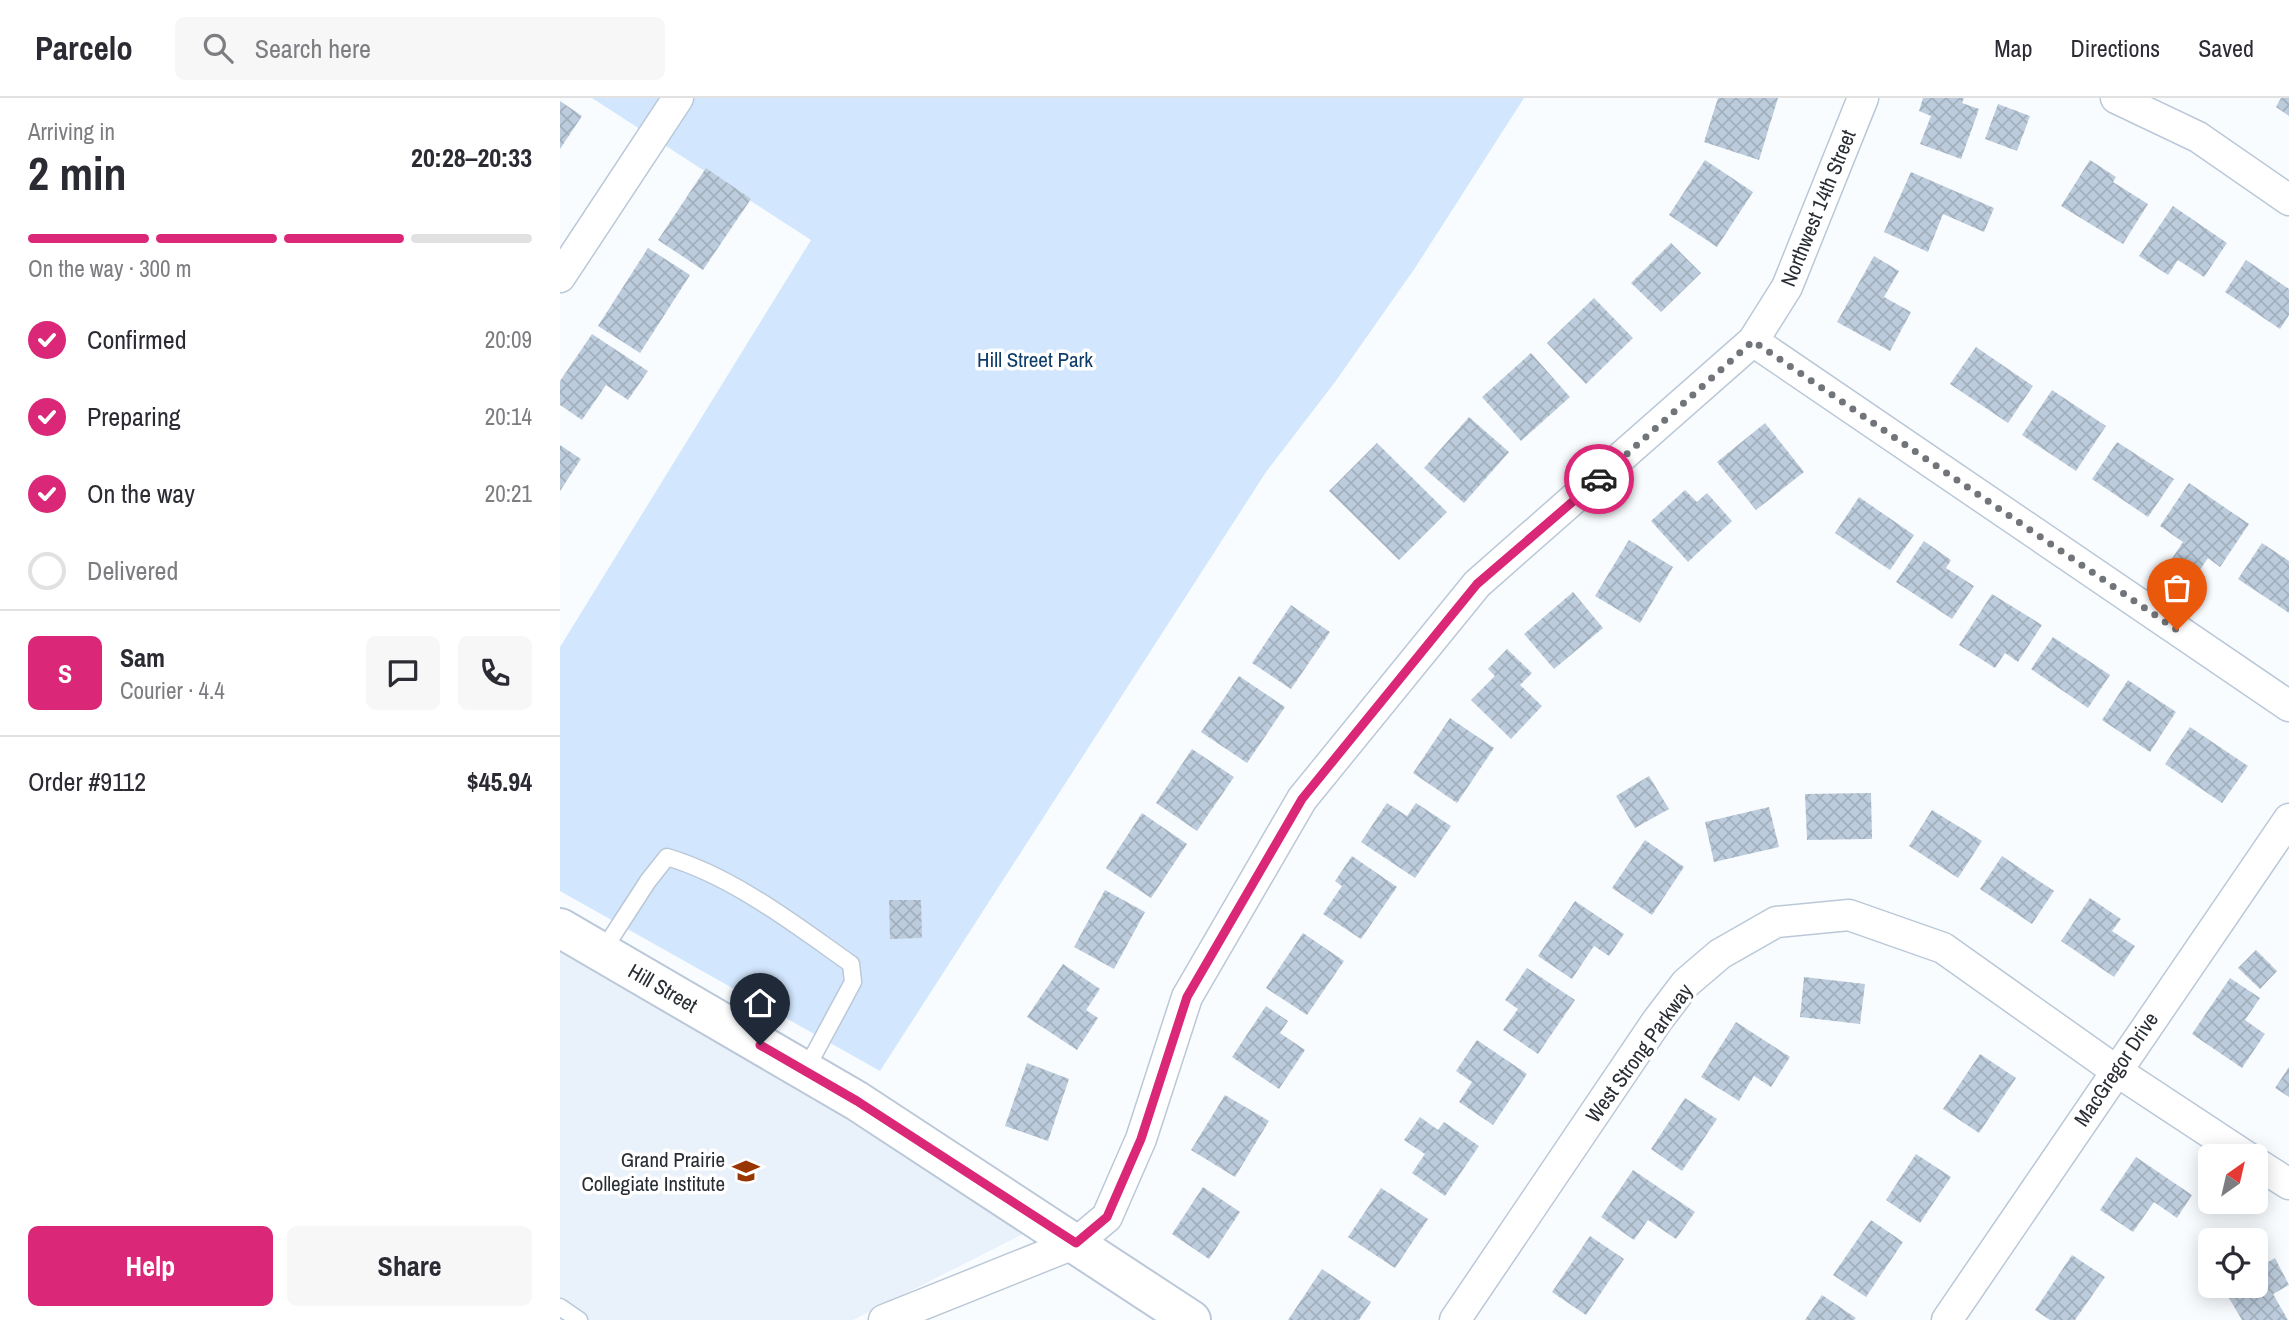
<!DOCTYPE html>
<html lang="en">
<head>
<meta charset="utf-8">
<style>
  body { margin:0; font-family:"Archivo Narrow",sans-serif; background:#f7f7f7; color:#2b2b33; height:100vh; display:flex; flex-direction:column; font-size:26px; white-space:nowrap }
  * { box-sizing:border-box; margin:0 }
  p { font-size:23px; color:#7c7c81 }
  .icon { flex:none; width:38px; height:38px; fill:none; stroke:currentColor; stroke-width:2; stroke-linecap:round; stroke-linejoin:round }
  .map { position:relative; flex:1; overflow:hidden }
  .panel { display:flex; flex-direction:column; background:#fff; width:560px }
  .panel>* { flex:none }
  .needle { width:46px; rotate:34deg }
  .controls { position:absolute; left:1638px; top:1046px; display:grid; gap:14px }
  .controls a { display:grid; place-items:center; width:70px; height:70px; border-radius:10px; background:#fff; box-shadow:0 4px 18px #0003; font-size:35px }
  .pin { position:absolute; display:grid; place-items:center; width:60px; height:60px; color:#fff; margin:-72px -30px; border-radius:50% 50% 50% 0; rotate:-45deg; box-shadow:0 0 7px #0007 }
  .pin .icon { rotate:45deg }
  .courier { position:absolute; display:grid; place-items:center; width:70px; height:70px; margin:-35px; border:5px solid #db2777; border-radius:50%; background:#fff; color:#222; box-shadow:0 2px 9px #0007 }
  .summary em { font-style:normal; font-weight:800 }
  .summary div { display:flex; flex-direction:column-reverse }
  .summary { display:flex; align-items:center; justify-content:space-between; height:119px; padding:0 28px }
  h1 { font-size:46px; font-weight:800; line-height:52px }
  .bar { display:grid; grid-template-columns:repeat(4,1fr); gap:10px 7px; align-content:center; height:84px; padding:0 28px }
  .bar i { height:9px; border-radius:5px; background:#e1e1e2 }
  .bar .active { background:#db2777 }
  .bar p { grid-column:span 4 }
  .line { display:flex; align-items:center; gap:18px; padding:0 28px; border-top:2px solid #e1e1e2 }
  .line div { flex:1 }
  .round { display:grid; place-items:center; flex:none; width:74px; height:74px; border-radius:10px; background:#f7f7f7 }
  ol { padding:0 28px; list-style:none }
  li { display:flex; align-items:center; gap:21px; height:77px }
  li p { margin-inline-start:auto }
  li .icon { padding:7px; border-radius:50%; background:#db2777; color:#fff; stroke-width:4 }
  li:last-child { color:#7c7c81 }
  li i { width:38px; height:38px; border:4px solid #e1e1e2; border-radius:50% }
  .cta { display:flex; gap:14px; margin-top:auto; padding:14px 28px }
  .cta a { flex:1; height:80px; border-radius:10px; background:#db2777; color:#fff; font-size:28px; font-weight:800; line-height:80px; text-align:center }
  .cta a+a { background:#f7f7f7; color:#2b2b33 }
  header { display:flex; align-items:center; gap:42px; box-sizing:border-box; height:98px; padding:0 35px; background:#fff; border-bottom:2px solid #e1e1e2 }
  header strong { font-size:33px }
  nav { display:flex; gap:38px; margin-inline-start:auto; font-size:24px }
  .search { width:490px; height:63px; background:#f7f7f7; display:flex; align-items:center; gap:18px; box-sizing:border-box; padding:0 24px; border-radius:10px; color:#7c7c81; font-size:26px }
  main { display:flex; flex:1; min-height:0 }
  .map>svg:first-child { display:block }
</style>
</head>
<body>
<header>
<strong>Parcelo</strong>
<div class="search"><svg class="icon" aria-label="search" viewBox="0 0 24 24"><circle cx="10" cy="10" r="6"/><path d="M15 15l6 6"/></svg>Search here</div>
<nav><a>Map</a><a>Directions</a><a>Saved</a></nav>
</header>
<main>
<section class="panel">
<div class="summary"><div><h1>2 min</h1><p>Arriving in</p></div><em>20:28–20:33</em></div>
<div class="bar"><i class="active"></i><i class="active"></i><i class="active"></i><i></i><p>On the way · 300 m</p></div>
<ol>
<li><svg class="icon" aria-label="check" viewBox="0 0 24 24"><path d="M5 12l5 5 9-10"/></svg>Confirmed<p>20:09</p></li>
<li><svg class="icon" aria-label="check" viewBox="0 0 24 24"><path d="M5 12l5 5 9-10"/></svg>Preparing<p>20:14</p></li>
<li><svg class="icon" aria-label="check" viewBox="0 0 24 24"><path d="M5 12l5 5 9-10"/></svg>On the way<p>20:21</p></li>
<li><i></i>Delivered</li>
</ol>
<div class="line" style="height:126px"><b class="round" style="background:#db2777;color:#fff">S</b><div><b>Sam</b><p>Courier · 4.4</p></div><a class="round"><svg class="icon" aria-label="chat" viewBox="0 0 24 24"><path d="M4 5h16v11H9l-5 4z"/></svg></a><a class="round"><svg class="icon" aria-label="phone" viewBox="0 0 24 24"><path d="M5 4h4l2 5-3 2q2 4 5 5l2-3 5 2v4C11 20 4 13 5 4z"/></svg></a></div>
<div class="line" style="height:91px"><div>Order #9112</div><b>$45.94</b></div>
<div class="cta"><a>Help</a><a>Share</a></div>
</section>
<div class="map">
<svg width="1729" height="1222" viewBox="0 0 1729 1222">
  <defs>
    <pattern id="building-cross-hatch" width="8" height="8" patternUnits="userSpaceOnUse" patternTransform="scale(1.75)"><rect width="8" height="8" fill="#bdccdc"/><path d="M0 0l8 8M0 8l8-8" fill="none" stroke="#a2b0bd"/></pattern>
  </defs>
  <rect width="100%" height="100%" fill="#f9fcff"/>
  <!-- built -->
  <path fill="#e9f1fa" d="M0,849L281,1011L463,1136L293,1222H0Z"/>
  <!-- green -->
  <path fill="#d2e6fd" d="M32,0H964L855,170L775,284L706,374L320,973L0,793V549L251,142Z"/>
  <!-- building -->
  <g fill="url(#building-cross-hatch)">
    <path d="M1158,0H1218L1199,62L1144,44Z"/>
    <path d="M1363,0H1404L1402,5L1419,11L1401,61L1360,46L1371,18L1359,13Z"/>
    <path d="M1721,0H1729V18L1716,9Z"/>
    <path d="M0,3L22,18L0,51Z"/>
    <path d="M1438,6L1470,18L1457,53L1425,41Z"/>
    <path d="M1145,62L1193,94L1157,149L1109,117Z"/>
    <path d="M1530,62L1556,79L1553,84L1588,106L1563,146L1501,108Z"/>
    <path d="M146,70L191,101L143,172L98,142Z"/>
    <path d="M1351,74L1434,110L1424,134L1383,116L1368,154L1324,134Z"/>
    <path d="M1613,108L1667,145L1644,179L1618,162L1608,177L1579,158Z"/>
    <path d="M1111,145L1141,175L1101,214L1071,185Z"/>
    <path d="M88,150L130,177L80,255L38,228Z"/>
    <path d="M1314,158L1339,173L1324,199L1351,214L1330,253L1277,224Z"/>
    <path d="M1686,162L1729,191V217L1720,231L1665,194Z"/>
    <path d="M1034,200L1073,240L1026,286L987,245Z"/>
    <path d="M32,236L88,273L68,302L46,287L22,322L0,307V283Z"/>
    <path d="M1416,249L1473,288L1448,325L1390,286Z"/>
    <path d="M971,255L1010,299L961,343L922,299Z"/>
    <path d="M1492,292L1546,328L1516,373L1462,337Z"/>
    <path d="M909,319L949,354L904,405L864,370Z"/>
    <path d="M1205,325L1244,374L1196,412L1157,364Z"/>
    <path d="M1557,344L1614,381L1588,419L1532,381Z"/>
    <path d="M817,345L887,414L839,462L769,393Z"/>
    <path d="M0,347L21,361L0,393Z"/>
    <path d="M1629,385L1689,426L1660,469L1648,460L1635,479L1611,462L1623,444L1600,428Z"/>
    <path d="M1125,392L1137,404L1147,395L1172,423L1128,464L1091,423Z"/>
    <path d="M1299,399L1354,437L1330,472L1275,435Z"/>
    <path d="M1069,442L1113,469L1080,525L1035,498Z"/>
    <path d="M1364,443L1391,462L1386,470L1414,488L1392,521L1336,484Z"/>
    <path d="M1702,445L1729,463V515L1678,481Z"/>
    <path d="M1013,494L1043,530L994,571L964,536Z"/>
    <path d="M1432,496L1482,527L1458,564L1445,555L1435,570L1399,547Z"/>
    <path d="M731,507L770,534L731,591L692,565Z"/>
    <path d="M1493,539L1550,577L1528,610L1471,571Z"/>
    <path d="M947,551L972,575L960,587L982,608L951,641L911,602L935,578L928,571Z"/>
    <path d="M679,578L725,609L687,665L641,634Z"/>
    <path d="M1568,582L1616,614L1590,654L1542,622Z"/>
    <path d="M890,620L934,650L897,705L853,675Z"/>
    <path d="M1630,629L1688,668L1662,705L1605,666Z"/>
    <path d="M632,651L674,679L637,733L596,705Z"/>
    <path d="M1089,678L1109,711L1075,730L1056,698Z"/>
    <path d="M1311,695L1312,741L1247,742L1245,696Z"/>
    <path d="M827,705L847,718L856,705L891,728L855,780L801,744Z"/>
    <path d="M1209,709L1219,749L1154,764L1145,724Z"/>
    <path d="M1372,712L1422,743L1398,780L1349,748Z"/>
    <path d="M582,715L627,746L591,800L546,770Z"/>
    <path d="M1085,742L1124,769L1092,817L1052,790Z"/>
    <path d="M792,758L837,789L801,841L763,816L782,788L775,783Z"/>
    <path d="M1442,758L1494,793L1472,826L1420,791Z"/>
    <path d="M545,792L585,814L554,871L514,849Z"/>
    <path d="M1530,800L1561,821L1552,833L1575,848L1554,879L1501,843Z"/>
    <path d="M329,802H361L362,840L330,841Z"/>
    <path d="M1015,803L1064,836L1049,858L1034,848L1012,881L978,858Z"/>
    <path d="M743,835L784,863L747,917L706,890Z"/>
    <path d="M1696,852L1717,873L1700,891L1678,870Z"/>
    <path d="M503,866L540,891L526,912L538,920L517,952L467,919Z"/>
    <path d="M967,870L1015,902L978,956L943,932L958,911L945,902Z"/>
    <path d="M1244,879L1305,886L1300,926L1240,919Z"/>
    <path d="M1670,880L1700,900L1685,922L1705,936L1682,970L1632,936Z"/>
    <path d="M706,908L728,923L720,935L745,952L719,991L672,959Z"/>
    <path d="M1176,924L1230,959L1211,989L1194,978L1179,1003L1141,979Z"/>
    <path d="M917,942L967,976L933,1027L899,1004L912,984L896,973Z"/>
    <path d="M1420,956L1456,980L1419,1035L1383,1011Z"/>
    <path d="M467,965L509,981L488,1043L445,1028Z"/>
    <path d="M1729,969V999L1715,990Z"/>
    <path d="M665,997L709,1023L675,1079L631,1052Z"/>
    <path d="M1125,1000L1157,1021L1122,1073L1091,1051Z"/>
    <path d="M860,1019L878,1032L884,1024L919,1048L885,1098L852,1075L865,1056L844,1042Z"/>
    <path d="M1356,1056L1391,1079L1360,1125L1326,1102Z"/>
    <path d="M1576,1059L1632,1097L1617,1120L1594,1104L1573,1134L1540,1112Z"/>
    <path d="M1073,1072L1135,1114L1116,1141L1088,1122L1074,1142L1041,1119Z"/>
    <path d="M643,1089L680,1114L649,1161L612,1136Z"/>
    <path d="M821,1090L868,1121L835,1170L788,1139Z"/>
    <path d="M1311,1122L1343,1144L1306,1199L1273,1177Z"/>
    <path d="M1030,1138L1064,1161L1026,1217L992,1194Z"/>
    <path d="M1512,1157L1545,1179L1515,1222H1490L1475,1212Z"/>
    <path d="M1715,1160L1729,1187L1713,1196L1728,1222H1682L1663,1190L1696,1188V1171Z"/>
    <path d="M762,1171L811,1204L799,1222H728Z"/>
    <path d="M1262,1197L1296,1220L1294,1222H1245Z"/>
  </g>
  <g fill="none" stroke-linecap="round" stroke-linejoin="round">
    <!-- lane casing -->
    <g stroke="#bac8d8" stroke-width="19">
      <g id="lane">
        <path d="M42,854L88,783L107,759C174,779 234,826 291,866L293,884L245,973"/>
        <path d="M0,1209L19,1222"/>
      </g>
    </g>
    <!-- street casing -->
    <g stroke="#bac8d8" stroke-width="33">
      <g id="street">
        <path d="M1556,0L1638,39L1729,102"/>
        <path d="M0,179L118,0"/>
        <path d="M1193,243L1729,608"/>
        <path d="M1696,1065L1729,1086"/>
        <path d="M324,1222L516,1145L547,1119L581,1041L627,899L742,701L917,486L1193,243L1227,189L1303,0"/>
        <path d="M895,1222L1097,923L1126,885L1160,856L1216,824L1289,817L1383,850L1555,972L1687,1059"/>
        <path d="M1387,1222L1729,721"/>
      </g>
    </g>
    <!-- secondary casing -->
    <g stroke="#bac8d8" stroke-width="42">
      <path id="secondary" d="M0,830L297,1003L631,1222"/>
    </g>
    <!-- lane -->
    <use href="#lane" stroke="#fff" stroke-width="16"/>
    <!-- street -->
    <use href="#street" stroke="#fff" stroke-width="30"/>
    <!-- secondary -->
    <use href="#secondary" stroke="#fff" stroke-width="38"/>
  </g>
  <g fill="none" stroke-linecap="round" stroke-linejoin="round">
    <!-- done -->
    <path stroke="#71757a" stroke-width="7" stroke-dasharray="0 12.6" d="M1039,381L1193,243L1617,532"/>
    <!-- route -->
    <path stroke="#db2777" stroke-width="9" d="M200,947L297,1003L516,1145L547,1119L581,1041L627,899L742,701L917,486L1039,381"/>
  </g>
  <!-- icons -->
  <defs>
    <g id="school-bare" transform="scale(2.1)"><path d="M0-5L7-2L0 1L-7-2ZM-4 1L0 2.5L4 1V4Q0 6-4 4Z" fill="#993500" stroke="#fff" stroke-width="2.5" paint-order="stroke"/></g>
  </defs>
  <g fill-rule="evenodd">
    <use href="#school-bare" x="186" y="1073"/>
  </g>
  <g text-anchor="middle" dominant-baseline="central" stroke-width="7" stroke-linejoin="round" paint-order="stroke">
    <!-- street labels -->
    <g font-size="21" fill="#282d33" stroke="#fff">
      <text transform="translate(1258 110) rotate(-68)">Northwest 14th Street</text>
      <text transform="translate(103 890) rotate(30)">Hill Street</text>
      <text transform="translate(1079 955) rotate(-54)">West Strong Parkway</text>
      <text transform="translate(1556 971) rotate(-56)">MacGregor Drive</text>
    </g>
    <!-- park labels -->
    <g font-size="21" fill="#0e3c68" stroke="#fff">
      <text x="475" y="261">Hill Street Park</text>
    </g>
    <!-- poi labels -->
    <g font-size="21" fill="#282d33" stroke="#fff" text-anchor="end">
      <text x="165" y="1061">Grand Prairie<tspan x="165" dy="24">Collegiate Institute</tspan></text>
    </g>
  </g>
</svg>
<div class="controls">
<a><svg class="needle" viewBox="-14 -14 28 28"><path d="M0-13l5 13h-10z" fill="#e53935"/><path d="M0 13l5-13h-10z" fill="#7c7c81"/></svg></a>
<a><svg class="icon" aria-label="locate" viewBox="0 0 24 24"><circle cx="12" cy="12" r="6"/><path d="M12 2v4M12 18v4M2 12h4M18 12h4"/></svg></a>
</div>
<div class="pin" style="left:1617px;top:532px;background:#ea580c"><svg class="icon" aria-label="bag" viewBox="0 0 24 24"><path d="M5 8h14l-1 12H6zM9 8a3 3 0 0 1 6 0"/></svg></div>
<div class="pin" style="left:200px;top:947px;background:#1f2937"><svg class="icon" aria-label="home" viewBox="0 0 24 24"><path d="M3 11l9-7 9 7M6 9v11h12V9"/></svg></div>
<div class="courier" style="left:1039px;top:381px"><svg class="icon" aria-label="car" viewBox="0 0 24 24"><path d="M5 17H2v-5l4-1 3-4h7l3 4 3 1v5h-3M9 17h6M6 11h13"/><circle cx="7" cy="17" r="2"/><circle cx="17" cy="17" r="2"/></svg></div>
</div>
</main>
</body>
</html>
